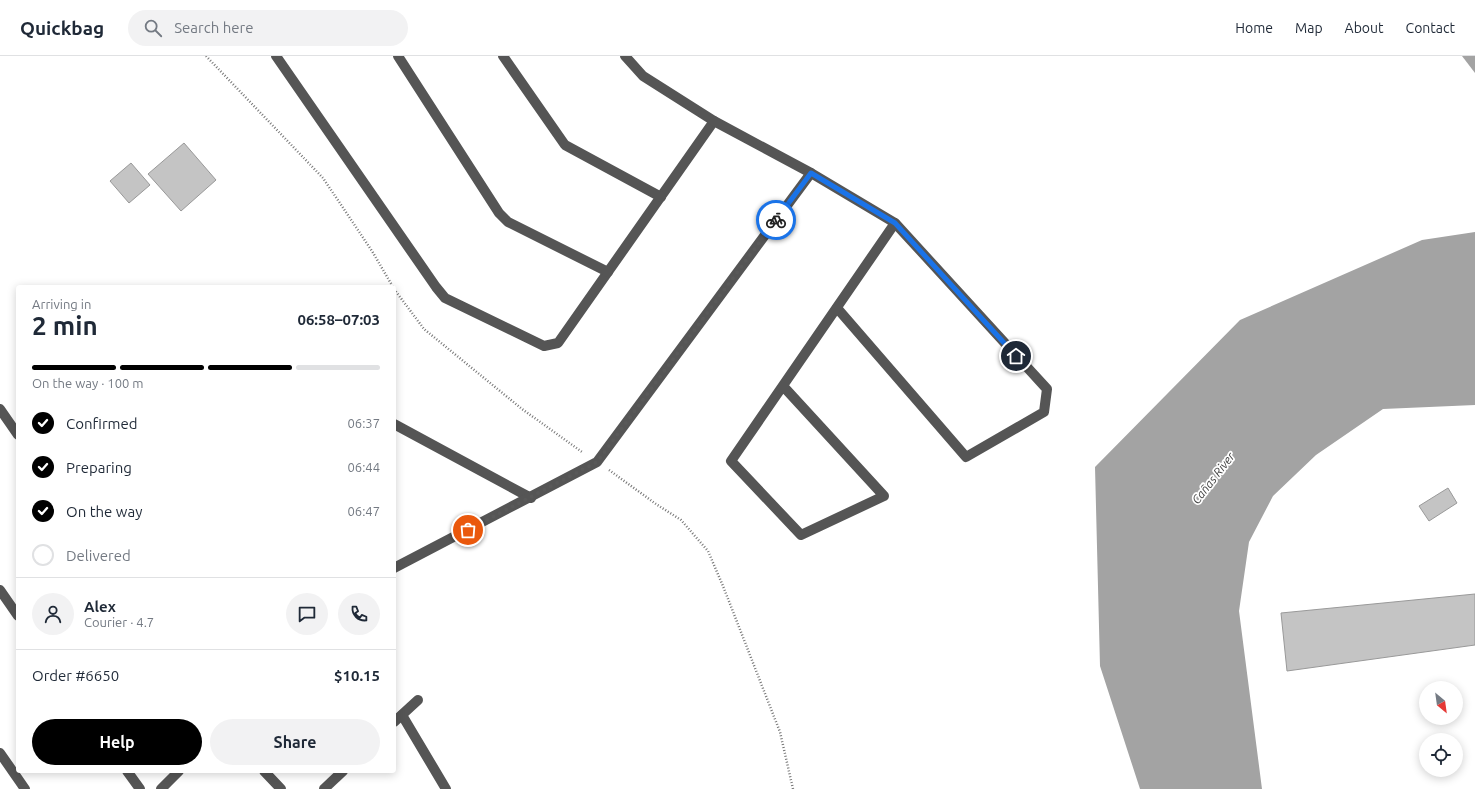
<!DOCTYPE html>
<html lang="en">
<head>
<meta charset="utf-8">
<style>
  body { margin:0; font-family:Ubuntu,sans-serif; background:#f2f2f3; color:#1f2937; height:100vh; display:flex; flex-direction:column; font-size:15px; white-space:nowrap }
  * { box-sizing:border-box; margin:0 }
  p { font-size:13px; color:#747a83 }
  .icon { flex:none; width:22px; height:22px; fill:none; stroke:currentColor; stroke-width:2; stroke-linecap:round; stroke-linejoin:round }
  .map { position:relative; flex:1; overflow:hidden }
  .details { position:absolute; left:16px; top:229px; width:380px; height:488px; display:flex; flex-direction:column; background:#fff; border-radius:4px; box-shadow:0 2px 10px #0003 }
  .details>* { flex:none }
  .needle { width:26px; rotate:151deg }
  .controls { position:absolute; left:1419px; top:625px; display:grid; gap:8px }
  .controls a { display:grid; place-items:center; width:44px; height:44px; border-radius:50%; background:#fff; box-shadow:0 2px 10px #0003; font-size:20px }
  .pin { position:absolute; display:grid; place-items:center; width:34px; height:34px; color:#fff; margin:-17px; border:2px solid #fff; border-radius:50%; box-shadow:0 1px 4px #0007 }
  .courier { position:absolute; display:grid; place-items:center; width:40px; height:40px; margin:-20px; border:3px solid #1a73e8; border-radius:50%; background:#fff; color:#222; box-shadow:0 1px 5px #0007 }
  .summary em { font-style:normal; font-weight:700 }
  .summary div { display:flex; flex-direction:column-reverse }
  .summary { display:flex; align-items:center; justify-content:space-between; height:68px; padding:0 16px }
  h1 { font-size:26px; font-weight:700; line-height:30px }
  .bar { display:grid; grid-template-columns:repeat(4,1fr); gap:6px 4px; align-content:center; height:48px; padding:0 16px }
  .bar i { height:5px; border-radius:3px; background:#e0e1e3 }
  .bar .active { background:#000 }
  .bar p { grid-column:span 4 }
  .line { display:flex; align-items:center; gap:10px; padding:0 16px; border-top:1px solid #e0e1e3 }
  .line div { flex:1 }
  .round { display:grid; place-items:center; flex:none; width:42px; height:42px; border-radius:21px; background:#f2f2f3 }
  ol { padding:0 16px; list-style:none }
  li { display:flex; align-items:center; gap:12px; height:44px }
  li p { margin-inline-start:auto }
  li .icon { padding:4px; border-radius:50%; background:#000; color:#fff; stroke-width:4 }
  li:last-child { color:#747a83 }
  li i { width:22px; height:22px; border:2px solid #e0e1e3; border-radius:50% }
  .primary-button { display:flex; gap:8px; margin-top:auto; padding:8px 16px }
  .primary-button a { flex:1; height:46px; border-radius:24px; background:#000; color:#fff; font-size:16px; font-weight:700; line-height:46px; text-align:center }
  .primary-button a+a { background:#f2f2f3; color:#1f2937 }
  header { display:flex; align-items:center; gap:24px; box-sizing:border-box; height:56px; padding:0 20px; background:#fff; border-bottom:1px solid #e0e1e3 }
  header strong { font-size:19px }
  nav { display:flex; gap:22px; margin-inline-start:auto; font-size:14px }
  .search { width:280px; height:36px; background:#f2f2f3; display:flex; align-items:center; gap:10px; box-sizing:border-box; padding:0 14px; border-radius:22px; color:#747a83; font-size:15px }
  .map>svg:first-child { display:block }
</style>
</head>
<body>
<header>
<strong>Quickbag</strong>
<div class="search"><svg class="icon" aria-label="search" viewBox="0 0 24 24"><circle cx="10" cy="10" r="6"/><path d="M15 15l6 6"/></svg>Search here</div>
<nav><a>Home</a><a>Map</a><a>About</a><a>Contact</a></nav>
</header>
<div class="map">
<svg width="1475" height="733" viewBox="0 0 1475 733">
  <rect width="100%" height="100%" fill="#fff"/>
  <!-- water -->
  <g fill="#a3a3a3">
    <path d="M1462,0H1475V17Z"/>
    <path d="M1475,176V349L1383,353L1316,399L1273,440L1249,486L1239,555L1262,733H1140L1100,610L1095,411L1240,264L1422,184Z"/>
  </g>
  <!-- building -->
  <g fill="#c4c4c4" stroke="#999">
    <path d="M184,87L216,124L181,155L148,118Z"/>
    <path d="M131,107L150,129L129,147L110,125Z"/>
    <path d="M1448,432L1457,447L1429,465L1419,450Z"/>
    <path d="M1475,538V589L1287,615L1281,557Z"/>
  </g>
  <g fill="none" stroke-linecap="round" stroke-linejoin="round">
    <!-- path -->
    <g stroke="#777" stroke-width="2.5" stroke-dasharray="1 2" stroke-linecap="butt">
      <path d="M206,0L323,122L372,195L393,231"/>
      <path d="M394,233L424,273L522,353L582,396"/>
      <path d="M609,414L656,448L681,464L708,495L723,530L780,676L793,733"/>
    </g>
    <!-- minor -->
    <g stroke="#555" stroke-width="10">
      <path d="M276,0L436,231L445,242L544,290L558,287L714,65"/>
      <path d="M398,0L499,157L508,166L608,216"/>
      <path d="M503,0L565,89L661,141"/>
      <path d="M625,0L643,20L714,65L811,117L895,167L1047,333L1044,356L966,401L837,252"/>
      <path d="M783,330L884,440L801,479L731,405L895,167"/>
      <path d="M0,353L18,379"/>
      <path d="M394,368L531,442"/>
      <path d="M394,512L597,406L811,117"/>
      <path d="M0,534L18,560"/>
      <path d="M402,659L446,733"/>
      <path d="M394,666L418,644"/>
      <path d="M0,697L25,733"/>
      <path d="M127,715L140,733"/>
      <path d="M264,715L281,733"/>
      <path d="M161,733L179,715"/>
      <path d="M324,733L343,715"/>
    </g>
  </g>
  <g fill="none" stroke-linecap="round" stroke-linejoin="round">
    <!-- done -->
    <path stroke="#595959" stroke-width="4" stroke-dasharray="0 7.2" d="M468,474L597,406L776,164"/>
    <!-- route -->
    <path stroke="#1a73e8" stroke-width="5" d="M776,164L811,117L895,167L1016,300"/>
  </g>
  <g text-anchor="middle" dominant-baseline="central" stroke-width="3.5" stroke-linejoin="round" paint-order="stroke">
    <!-- water labels -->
    <g font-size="12" font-style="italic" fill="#444" stroke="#fff">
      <text transform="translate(1213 422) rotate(-52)">Cañas River</text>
    </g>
  </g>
</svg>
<div class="controls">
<a><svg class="needle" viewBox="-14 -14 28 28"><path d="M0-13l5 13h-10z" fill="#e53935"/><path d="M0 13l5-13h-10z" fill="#747a83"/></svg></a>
<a><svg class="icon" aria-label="locate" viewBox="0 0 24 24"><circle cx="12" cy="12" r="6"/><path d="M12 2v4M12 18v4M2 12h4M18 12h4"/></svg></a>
</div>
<div class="pin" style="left:468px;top:474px;background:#ea580c"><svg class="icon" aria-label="bag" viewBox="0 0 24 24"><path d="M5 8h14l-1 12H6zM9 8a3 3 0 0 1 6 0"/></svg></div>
<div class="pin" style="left:1016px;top:300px;background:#1f2937"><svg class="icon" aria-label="home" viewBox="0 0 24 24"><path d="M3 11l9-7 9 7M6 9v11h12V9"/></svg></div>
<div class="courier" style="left:776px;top:164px"><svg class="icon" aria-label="bike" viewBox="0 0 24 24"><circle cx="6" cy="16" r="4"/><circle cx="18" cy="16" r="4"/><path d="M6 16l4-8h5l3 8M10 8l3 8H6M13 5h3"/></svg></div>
<section class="details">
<div class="summary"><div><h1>2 min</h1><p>Arriving in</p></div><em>06:58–07:03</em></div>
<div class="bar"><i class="active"></i><i class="active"></i><i class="active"></i><i></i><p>On the way · 100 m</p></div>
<ol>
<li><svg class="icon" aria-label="check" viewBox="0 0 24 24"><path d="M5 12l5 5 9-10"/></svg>Confirmed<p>06:37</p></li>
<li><svg class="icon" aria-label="check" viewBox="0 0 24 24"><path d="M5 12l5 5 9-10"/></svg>Preparing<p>06:44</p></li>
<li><svg class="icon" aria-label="check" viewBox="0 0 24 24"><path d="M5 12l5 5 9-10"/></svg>On the way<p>06:47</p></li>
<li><i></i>Delivered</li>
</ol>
<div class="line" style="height:72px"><a class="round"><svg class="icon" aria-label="person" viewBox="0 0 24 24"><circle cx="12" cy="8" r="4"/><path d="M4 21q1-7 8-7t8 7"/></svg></a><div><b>Alex</b><p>Courier · 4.7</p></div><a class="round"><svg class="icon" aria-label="chat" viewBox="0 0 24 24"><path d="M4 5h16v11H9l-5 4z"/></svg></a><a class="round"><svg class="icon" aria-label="phone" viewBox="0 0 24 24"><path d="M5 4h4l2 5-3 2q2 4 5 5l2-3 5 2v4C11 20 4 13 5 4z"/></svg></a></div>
<div class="line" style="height:52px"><div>Order #6650</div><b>$10.15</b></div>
<div class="primary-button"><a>Help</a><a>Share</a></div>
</section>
</div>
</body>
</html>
